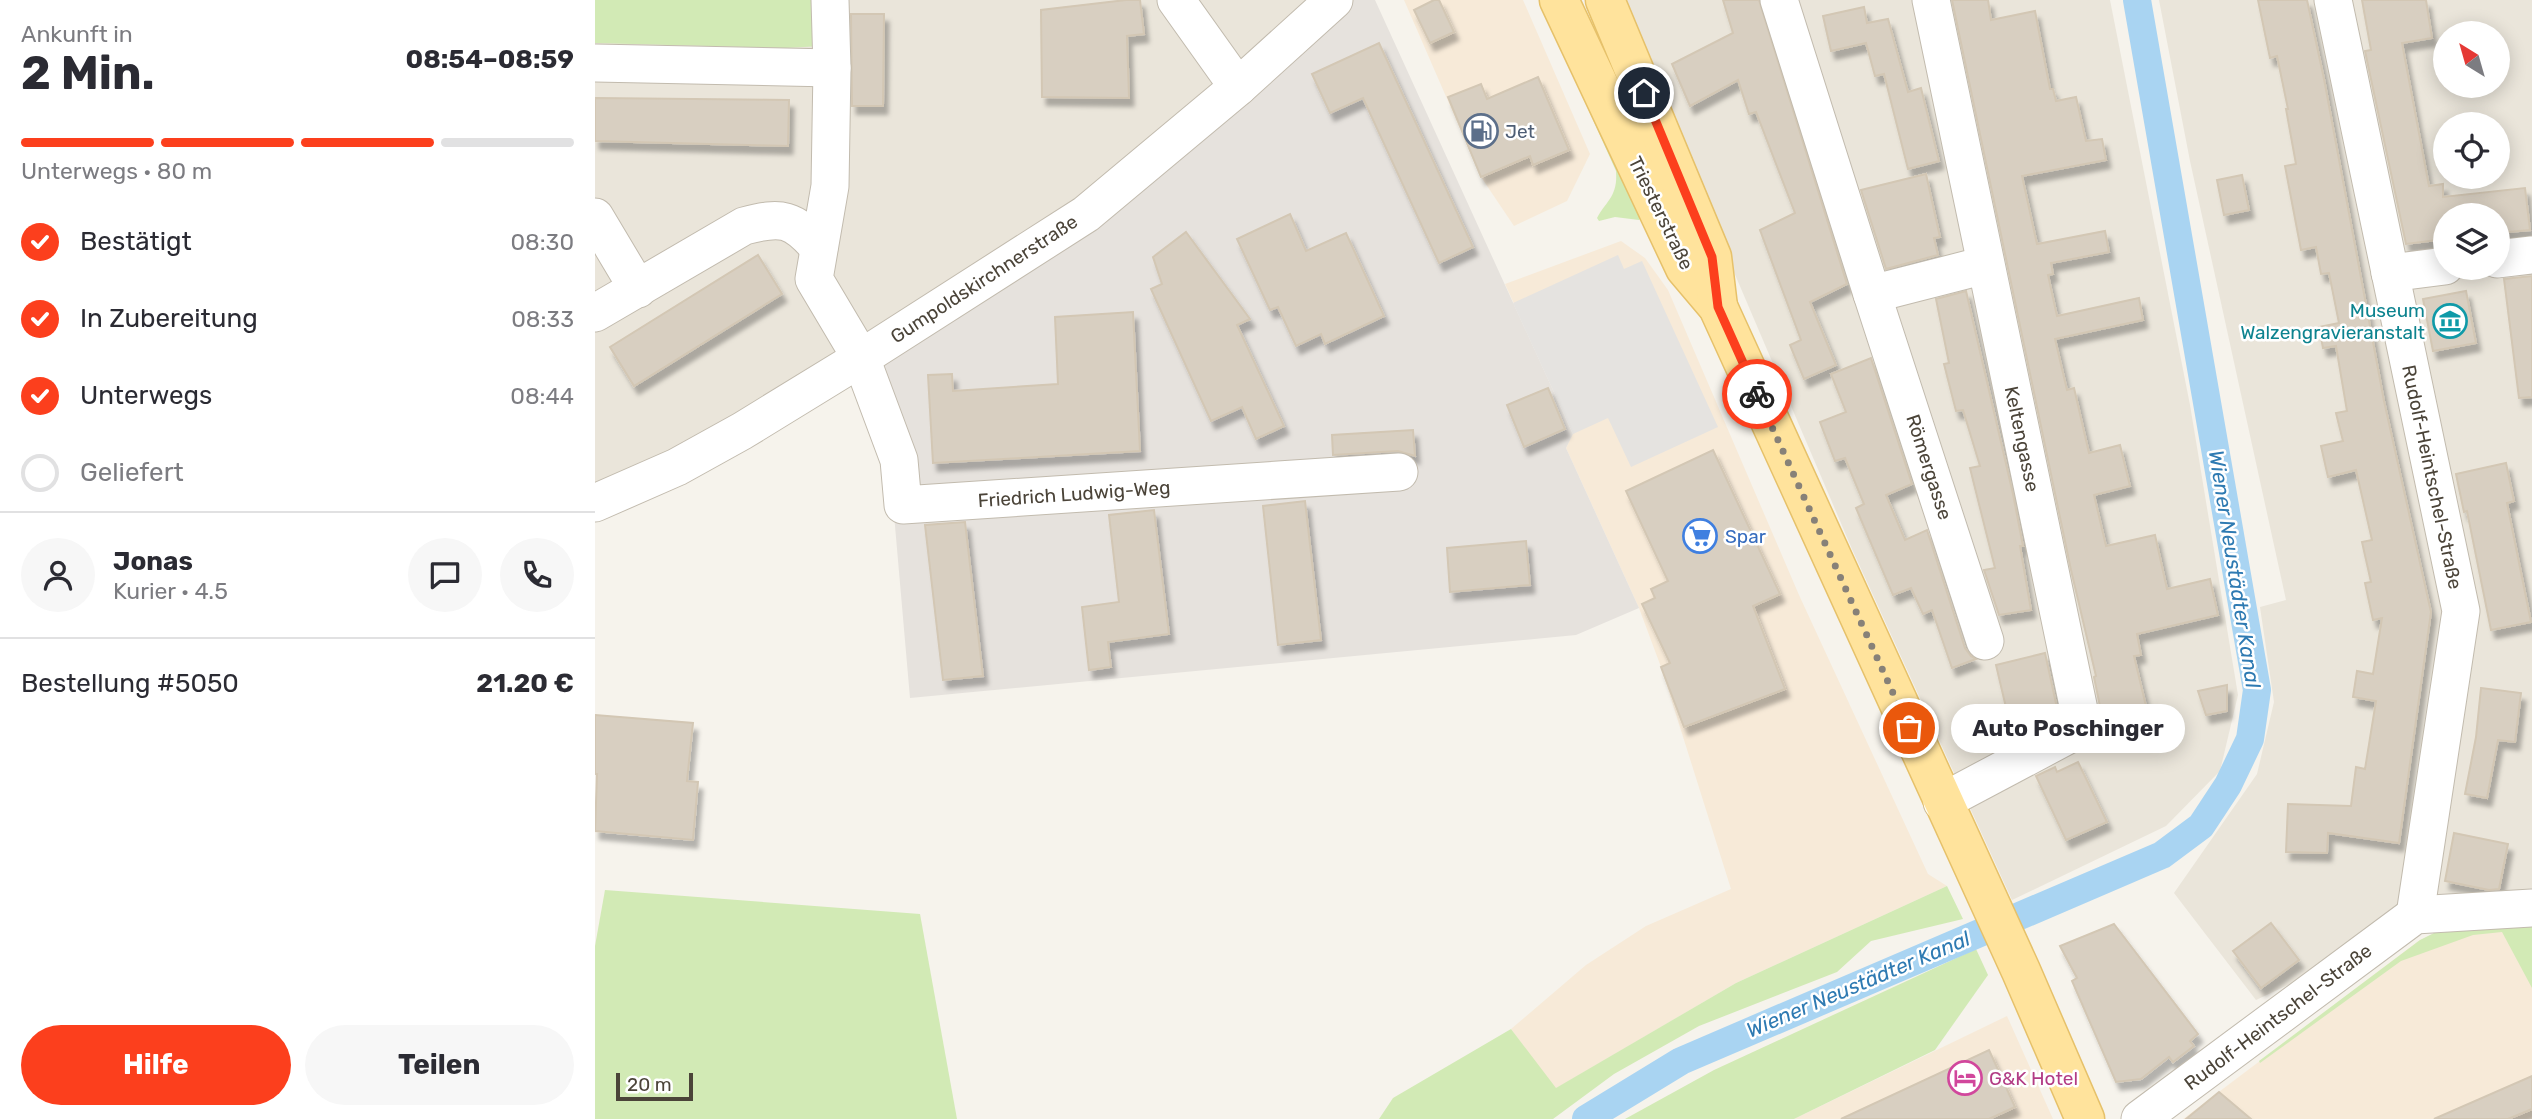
<!DOCTYPE html>
<html lang="de">
<head>
<meta charset="utf-8">
<style>
  body { margin:0; font-family:Rubik,sans-serif; background:#f7f7f7; color:#2b2b33; height:100vh; display:flex; flex-direction:column; font-size:26px; white-space:nowrap }
  * { box-sizing:border-box; margin:0 }
  p { font-size:23px; color:#7c7c81 }
  .icon { flex:none; width:38px; height:38px; fill:none; stroke:currentColor; stroke-width:2; stroke-linecap:round; stroke-linejoin:round }
  .map { position:relative; flex:1; overflow:hidden }
  .side { display:flex; flex-direction:column; background:#fff; width:595px }
  .side>* { flex:none }
  .needle { width:46px; rotate:323deg }
  .fabs { position:absolute; left:1838px; top:21px; display:grid; gap:14px }
  .fabs a { display:grid; place-items:center; width:77px; height:77px; border-radius:50%; background:#fff; box-shadow:0 4px 18px #0003; font-size:35px }
  .scale { position:absolute; left:21px; bottom:18px; width:77px; box-sizing:border-box; padding-left:7px; border:4px solid #4b4439; border-top:0; font-size:19px; line-height:24px; white-space:nowrap; color:#4b4439; -webkit-text-stroke:5px #fff; paint-order:stroke }
  .pin { position:absolute; display:grid; place-items:center; width:60px; height:60px; color:#fff; margin:-30px; border:4px solid #fff; border-radius:50%; box-shadow:0 2px 7px #0007 }
  .courier { position:absolute; display:grid; place-items:center; width:70px; height:70px; margin:-35px; border:5px solid #fc3f1d; border-radius:50%; background:#fff; color:#222; box-shadow:0 2px 9px #0007 }
  .bubble { position:absolute; height:49px; border-radius:24px; background:#fff; box-shadow:0 4px 18px #0003; font-size:23px; font-weight:700; line-height:49px; text-align:center }
  .headline em { font-style:normal; font-weight:700 }
  .headline div { display:flex; flex-direction:column-reverse }
  .headline { display:flex; align-items:center; justify-content:space-between; height:119px; padding:0 21px }
  h1 { font-size:46px; font-weight:700; line-height:52px }
  .bar { display:grid; grid-template-columns:repeat(4,1fr); gap:10px 7px; align-content:center; height:84px; padding:0 21px }
  .bar i { height:9px; border-radius:5px; background:#e1e1e2 }
  .bar .on { background:#fc3f1d }
  .bar p { grid-column:span 4 }
  .line { display:flex; align-items:center; gap:18px; padding:0 21px; border-top:2px solid #e1e1e2 }
  .line div { flex:1 }
  .round { display:grid; place-items:center; flex:none; width:74px; height:74px; border-radius:37px; background:#f7f7f7 }
  ol { padding:0 21px; list-style:none }
  li { display:flex; align-items:center; gap:21px; height:77px }
  li p { margin-inline-start:auto }
  li .icon { padding:7px; border-radius:50%; background:#fc3f1d; color:#fff; stroke-width:4 }
  li:last-child { color:#7c7c81 }
  li i { width:38px; height:38px; border:4px solid #e1e1e2; border-radius:50% }
  .action { display:flex; gap:14px; margin-top:auto; padding:14px 21px }
  .action a { flex:1; height:80px; border-radius:42px; background:#fc3f1d; color:#fff; font-size:28px; font-weight:700; line-height:80px; text-align:center }
  .action a+a { background:#f7f7f7; color:#2b2b33 }
  main { display:flex; flex:1; min-height:0 }
  .map>svg:first-child { display:block }
</style>
</head>
<body>
<main>
<section class="side">
<div class="headline"><div><h1>2 Min.</h1><p>Ankunft in</p></div><em>08:54–08:59</em></div>
<div class="bar"><i class="on"></i><i class="on"></i><i class="on"></i><i></i><p>Unterwegs · 80 m</p></div>
<ol>
<li><svg class="icon" aria-label="check" viewBox="0 0 24 24"><path d="M5 12l5 5 9-10"/></svg>Bestätigt<p>08:30</p></li>
<li><svg class="icon" aria-label="check" viewBox="0 0 24 24"><path d="M5 12l5 5 9-10"/></svg>In Zubereitung<p>08:33</p></li>
<li><svg class="icon" aria-label="check" viewBox="0 0 24 24"><path d="M5 12l5 5 9-10"/></svg>Unterwegs<p>08:44</p></li>
<li><i></i>Geliefert</li>
</ol>
<div class="line" style="height:126px"><a class="round"><svg class="icon" aria-label="person" viewBox="0 0 24 24"><circle cx="12" cy="8" r="4"/><path d="M4 21q1-7 8-7t8 7"/></svg></a><div><b>Jonas</b><p>Kurier · 4.5</p></div><a class="round"><svg class="icon" aria-label="chat" viewBox="0 0 24 24"><path d="M4 5h16v11H9l-5 4z"/></svg></a><a class="round"><svg class="icon" aria-label="phone" viewBox="0 0 24 24"><path d="M5 4h4l2 5-3 2q2 4 5 5l2-3 5 2v4C11 20 4 13 5 4z"/></svg></a></div>
<div class="line" style="height:91px"><div>Bestellung #5050</div><b>21.20 €</b></div>
<div class="action"><a>Hilfe</a><a>Teilen</a></div>
</section>
<div class="map">
<svg width="1937" height="1119" viewBox="0 0 1937 1119">
  <defs>
    <filter id="shadow"><feDropShadow dx="4.5" dy="8" stdDeviation="2" flood-color="#0004"/></filter>
  </defs>
  <rect width="100%" height="100%" fill="#f6f3ec"/>
  <!-- residential -->
  <g fill="#eae5da" fill-rule="evenodd">
    <path d="M0,0H758L626,119L110,444L0,490Z"/>
    <path d="M1023,0H1515L1595,405L1643,695L1625,771L1571,826L1417,900L1257,549Z"/>
    <path d="M1564,0H1937V932L1827,922L1661,1000L1579,893L1662,774L1679,702L1665,607L1691,600L1595,161ZM1850,33H1902V86H1850ZM1850,124H1902V177H1850ZM1850,215H1902V268H1850Z"/>
  </g>
  <!-- commercial -->
  <g fill="#f7ead8">
    <path d="M809,0H928L995,154L972,201L919,226L886,177Z"/>
    <path d="M1026,241L1050,258L1073,290L1204,595L1333,874L1352,886L1141,983L960,1089L916,1029L991,965L1051,926L1136,889L1066,667L1044,608L971,448L978,433L910,284Z"/>
    <path d="M1937,925V1119H1588L1825,940Z"/>
    <path d="M1412,1016L1458,1119H1199Z"/>
  </g>
  <!-- industrial -->
  <path fill="#e6e2dd" d="M758,0H780L978,434L971,448L1044,608L981,635L315,698L296,480L261,391L288,350L626,119Z"/>
  <!-- green -->
  <g fill="#d2eab5">
    <path d="M0,0H246L245,45L190,48L0,43Z"/>
    <path d="M958,31L1046,217L1044,220L1020,217L1004,221L1002,218C1012,200 1023,196 1021,171Z"/>
    <path d="M1352,886L1368,919L1276,941L1242,972L1104,1026L1019,1074L958,1119H784L798,1098L916,1029L961,1088L1141,983Z"/>
    <path d="M10,890L325,914L362,1119H0V946Z"/>
    <path d="M1937,925V988L1907,932L1878,935L1806,961L1665,1063L1664,1061L1825,940L1839,933Z"/>
    <path d="M1381,949L1393,975L1340,1050L1199,1119H1030L1119,1070Z"/>
  </g>
  <!-- parking -->
  <path fill="#e5e3e0" d="M1023,255L1029,269L1047,261L1123,427L1036,467L1013,418L978,434L918,303Z"/>
  <g fill="none" stroke-linecap="round" stroke-linejoin="round">
    <!-- canal -->
    <path stroke="#a9d4f2" stroke-width="28" d="M991,1119L1086,1061L1567,855L1606,826L1633,785L1655,739L1662,690L1542,0"/>
  </g>
  <!-- building -->
  <g fill="#d8cfc1" stroke="#d3c7b4" stroke-width="2" filter="url(#shadow)">
    <path d="M531,0H545L549,34L532,36L534,98L447,97L446,10Z"/>
    <path d="M839,0H844L859,32L835,43L819,10Z"/>
    <path d="M1128,0H1164L1252,284L1215,302L1241,365L1209,379L1195,345L1206,340L1165,230L1200,213L1161,112L1154,114L1143,80L1095,106L1077,64L1138,33Z"/>
    <path d="M1357,0H1393L1396,20L1440,11L1455,89H1458L1461,101L1481,97L1491,141L1507,139L1511,160L1427,176L1442,244L1510,231L1514,252L1456,263L1458,274L1453,275L1462,316L1544,298L1548,320L1460,339L1472,390L1479,388L1494,453L1525,445L1535,486L1499,495L1511,546L1560,535L1572,589L1615,579L1623,615L1542,634L1546,655L1539,656L1551,706L1507,716L1499,677L1501,676L1476,570Z"/>
    <path d="M1663,0H1712L1729,79L1789,401L1836,612L1804,843L1733,833L1732,853L1691,852L1693,804L1756,806L1761,767L1770,769L1781,701L1758,697L1762,671L1778,674L1787,618L1778,620L1770,583L1776,582L1767,542L1777,540L1761,470L1733,477L1726,446L1748,441L1741,413L1752,411L1741,346L1728,348L1724,327L1744,323L1734,273L1726,274L1721,247L1706,250L1690,166L1701,164L1691,109H1693L1682,56L1675,58Z"/>
    <path d="M1767,0H1831L1837,38L1807,43L1834,186L1848,184V197L1930,188L1935,230L1902,233V215H1850V239L1811,244L1770,51L1776,50Z"/>
    <path d="M1269,7L1272,23L1293,19L1313,92L1326,88L1344,161L1313,169L1289,74L1280,76L1271,43L1236,51L1228,16Z"/>
    <path d="M256,14H289L288,106H257Z"/>
    <path d="M784,43L878,247L844,263L768,98L735,113L717,74Z"/>
    <path d="M943,77L974,150L938,165L935,156L886,177L853,97L886,84L892,99Z"/>
    <path d="M0,98L194,100L193,146L0,141Z"/>
    <path d="M1331,174L1345,237L1339,238L1343,255L1291,269L1266,190Z"/>
    <path d="M1647,175L1654,210L1629,215L1622,180Z"/>
    <path d="M695,214L711,251L751,233L789,316L730,344L726,334L701,346L683,307L675,310L642,239Z"/>
    <path d="M591,232L655,319L642,325L689,426L661,439L647,407L616,421L556,289L567,284L558,257Z"/>
    <path d="M163,255L187,294L39,386L15,347Z"/>
    <path d="M1937,276V397L1924,398L1909,279Z"/>
    <path d="M1371,291L1418,494L1428,546H1425L1436,610L1404,615L1389,570L1400,568L1375,468L1385,466L1368,410L1361,411L1349,364L1354,363L1341,299Z"/>
    <path d="M1871,291L1881,343L1838,351L1828,299Z"/>
    <path d="M538,312L545,451L338,463L333,375L357,374L358,391L463,384L460,317Z"/>
    <path d="M1276,358L1317,484L1291,495L1310,540L1332,530L1370,648L1376,656L1381,659L1357,668L1337,610L1328,614L1316,588L1298,595L1261,508L1269,504L1250,458L1240,461L1225,422L1251,412L1236,374Z"/>
    <path d="M953,388L970,429L929,447L912,405Z"/>
    <path d="M818,430L820,456L803,451L738,455L737,435Z"/>
    <path d="M1118,450L1185,594L1158,606L1190,689L1089,727L1066,667L1075,663L1047,604L1060,598L1056,589L1073,581L1031,491Z"/>
    <path d="M1911,463L1919,501L1912,503L1936,622L1896,630L1872,511L1869,512L1861,474Z"/>
    <path d="M710,501L726,640L683,645L668,506Z"/>
    <path d="M559,510L574,634L513,642L516,667L494,670L487,607L524,602L514,515Z"/>
    <path d="M370,522L388,676L348,680L330,525Z"/>
    <path d="M931,541L935,585L855,592L852,548Z"/>
    <path d="M1450,653L1462,708L1458,719L1428,735L1418,737L1401,665Z"/>
    <path d="M1632,685V711L1611,715L1603,691Z"/>
    <path d="M1886,688L1926,693L1920,742L1903,740L1892,798L1870,794L1881,737Z"/>
    <path d="M0,715L98,723L92,781L103,782L98,840L0,831L2,774H0Z"/>
    <path d="M1483,762L1512,822L1471,840L1441,776L1460,767L1462,772Z"/>
    <path d="M1859,833L1913,844L1904,889L1894,890L1850,881Z"/>
    <path d="M1676,923L1704,960L1666,988L1638,951Z"/>
    <path d="M1519,924L1603,1034L1595,1041L1599,1046L1578,1062L1574,1057L1546,1079L1521,1082L1477,981L1482,978L1465,946Z"/>
    <path d="M1394,1050L1420,1107L1394,1119H1246Z"/>
    <path d="M1937,1076V1109L1913,1119H1839Z"/>
    <path d="M1624,1092L1656,1119H1591Z"/>
  </g>
  <g fill="none" stroke-linecap="round" stroke-linejoin="round">
    <!-- minor casing -->
    <g stroke="#c2bbae" stroke-width="39">
      <g id="minor">
        <path d="M235,0L237,68L235,186L219,279L266,358L304,460L308,505L804,472"/>
        <path d="M581,0L643,87"/>
        <path d="M1184,0L1277,294L1390,265"/>
        <path d="M1336,0L1484,710L1475,734L1347,802"/>
        <path d="M1738,0L1866,611L1820,915"/>
        <path d="M0,63L237,68"/>
        <path d="M0,217L43,289"/>
        <path d="M1902,259L1937,255"/>
        <path d="M1795,273L1850,266"/>
        <path d="M1277,294L1390,641"/>
        <path d="M0,313L149,226C187,216 198,218 224,248"/>
        <path d="M0,503L82,467L147,431L266,358L491,214L643,87L739,0"/>
        <path d="M1545,1119L1820,915L1937,908"/>
      </g>
    </g>
    <!-- major casing -->
    <g stroke="#e6c16a" stroke-width="41">
      <g id="major">
        <path d="M964,0L1090,268L1123,307L1426,971L1490,1119"/>
        <path d="M1010,0L1117,257L1123,307"/>
      </g>
    </g>
    <!-- minor -->
    <use href="#minor" stroke="#fff" stroke-width="37"/>
    <!-- major -->
    <use href="#major" stroke="#ffe39c" stroke-width="38"/>
  </g>
  <g fill="none" stroke-linecap="round" stroke-linejoin="round">
    <!-- done -->
    <path stroke="#878178" stroke-width="7" stroke-dasharray="0 12.6" d="M1162,394L1314,728"/>
    <!-- route -->
    <path stroke="#fc3f1d" stroke-width="9" d="M1049,93L1117,257L1123,307L1162,394"/>
  </g>
  <!-- icons -->
  <defs>
    <g id="fuel-ring" transform="scale(1.75)"><circle r="9.5" fill="#fff" stroke="#5c6f8a" stroke-width="1.5"/><path d="M-5.5-6h7V0h2V4h1.3V-2.5L3-4.5l.8-.8L6-3V5H2.5V1h-1V6h-7ZM-4.2-4.7v3.2H.2V-4.7Z" fill="#5c6f8a"/></g>
    <g id="museum-ring" transform="scale(1.75)"><circle r="9.5" fill="#fff" stroke="#0f9aa8" stroke-width="1.5"/><path d="M0-6L6-3V-2H-6V-3ZM-5-1h2V3h-2ZM-1-1h2V3h-2ZM3-1h2V3H3ZM-6 4H6V6H-6Z" fill="#0f9aa8"/></g>
    <g id="supermarket-ring" transform="scale(1.75)"><circle r="9.5" fill="#fff" stroke="#3f7fe0" stroke-width="1.5"/><path d="M-6-5.5h2.5l.6 2H6L4.5 2H-2.5L-4.4-4H-6ZM-1.5 3.2a1.3 1.3 0 1 0 .1 0ZM3 3.2a1.3 1.3 0 1 0 .1 0Z" fill="#3f7fe0"/></g>
    <g id="hotel-ring" transform="scale(1.75)"><circle r="9.5" fill="#fff" stroke="#d1479c" stroke-width="1.5"/><path d="M-6-4.5h1.5V1H6V5H4.5V3h-9V5H-6ZM-4 0a1.8 1.8 0 1 1 3.6 0ZM.5 0V-2.5h3Q6-2.5 6 0Z" fill="#d1479c"/></g>
  </defs>
  <g fill-rule="evenodd">
    <use href="#fuel-ring" x="886" y="131"/>
    <use href="#museum-ring" x="1855" y="321"/>
    <use href="#supermarket-ring" x="1105" y="536"/>
    <use href="#hotel-ring" x="1370" y="1078"/>
  </g>
  <g text-anchor="middle" dominant-baseline="central" stroke-width="5" stroke-linejoin="round" paint-order="stroke">
    <!-- service labels -->
    <g font-size="19" fill="#4e5e75" stroke="#fff" text-anchor="start">
      <text x="910" y="131">Jet</text>
    </g>
    <!-- street labels -->
    <g font-size="19" fill="#4b4439" stroke="#fff">
      <text transform="translate(1066 213) rotate(64)">Triesterstraße</text>
      <text transform="translate(389 279) rotate(-33)">Gumpoldskirchnerstraße</text>
      <text transform="translate(1427 439) rotate(78)">Keltengasse</text>
      <text transform="translate(1334 467) rotate(72)">Römergasse</text>
      <text transform="translate(1837 477) rotate(78)">Rudolf-Heintschel-Straße</text>
      <text transform="translate(479 494) rotate(-4)">Friedrich Ludwig-Weg</text>
      <text transform="translate(1683 1017) rotate(-37)">Rudolf-Heintschel-Straße</text>
    </g>
    <!-- culture labels -->
    <g font-size="19" fill="#0d838f" stroke="#fff" text-anchor="end">
      <text x="1830" y="310">Museum<tspan x="1830" dy="22">Walzengravieranstalt</tspan></text>
    </g>
    <!-- shop labels -->
    <g font-size="19" fill="#366cbe" stroke="#fff" text-anchor="start">
      <text x="1130" y="536">Spar</text>
    </g>
    <!-- hotel labels -->
    <g font-size="19" fill="#b23c85" stroke="#fff" text-anchor="start">
      <text x="1394" y="1078">G&amp;K Hotel</text>
    </g>
    <!-- water labels -->
    <g font-size="21" font-style="italic" fill="#2e7ab2" stroke="#fff">
      <text transform="translate(1640 569) rotate(81)">Wiener Neustädter Kanal</text>
      <text transform="translate(1263 984) rotate(-23)">Wiener Neustädter Kanal</text>
    </g>
  </g>
</svg>
<div class="fabs">
<a><svg class="needle" viewBox="-14 -14 28 28"><path d="M0-13l5 13h-10z" fill="#e53935"/><path d="M0 13l5-13h-10z" fill="#7c7c81"/></svg></a>
<a><svg class="icon" aria-label="locate" viewBox="0 0 24 24"><circle cx="12" cy="12" r="6"/><path d="M12 2v4M12 18v4M2 12h4M18 12h4"/></svg></a>
<a><svg class="icon" aria-label="layers" viewBox="0 0 24 24"><path d="M12 4l9 5-9 5-9-5zM3 14l9 5 9-5"/></svg></a>
</div>
<div class="scale">20 m</div>
<div class="pin" style="left:1314px;top:728px;background:#ea580c"><svg class="icon" aria-label="bag" viewBox="0 0 24 24"><path d="M5 8h14l-1 12H6zM9 8a3 3 0 0 1 6 0"/></svg></div>
<div class="pin" style="left:1049px;top:93px;background:#1f2937"><svg class="icon" aria-label="home" viewBox="0 0 24 24"><path d="M3 11l9-7 9 7M6 9v11h12V9"/></svg></div>
<div class="courier" style="left:1162px;top:394px"><svg class="icon" aria-label="bike" viewBox="0 0 24 24"><circle cx="6" cy="16" r="4"/><circle cx="18" cy="16" r="4"/><path d="M6 16l4-8h5l3 8M10 8l3 8H6M13 5h3"/></svg></div>
<div class="bubble" style="left:1356px;top:704px;width:234px">Auto Poschinger</div>
</div>
</main>
</body>
</html>
